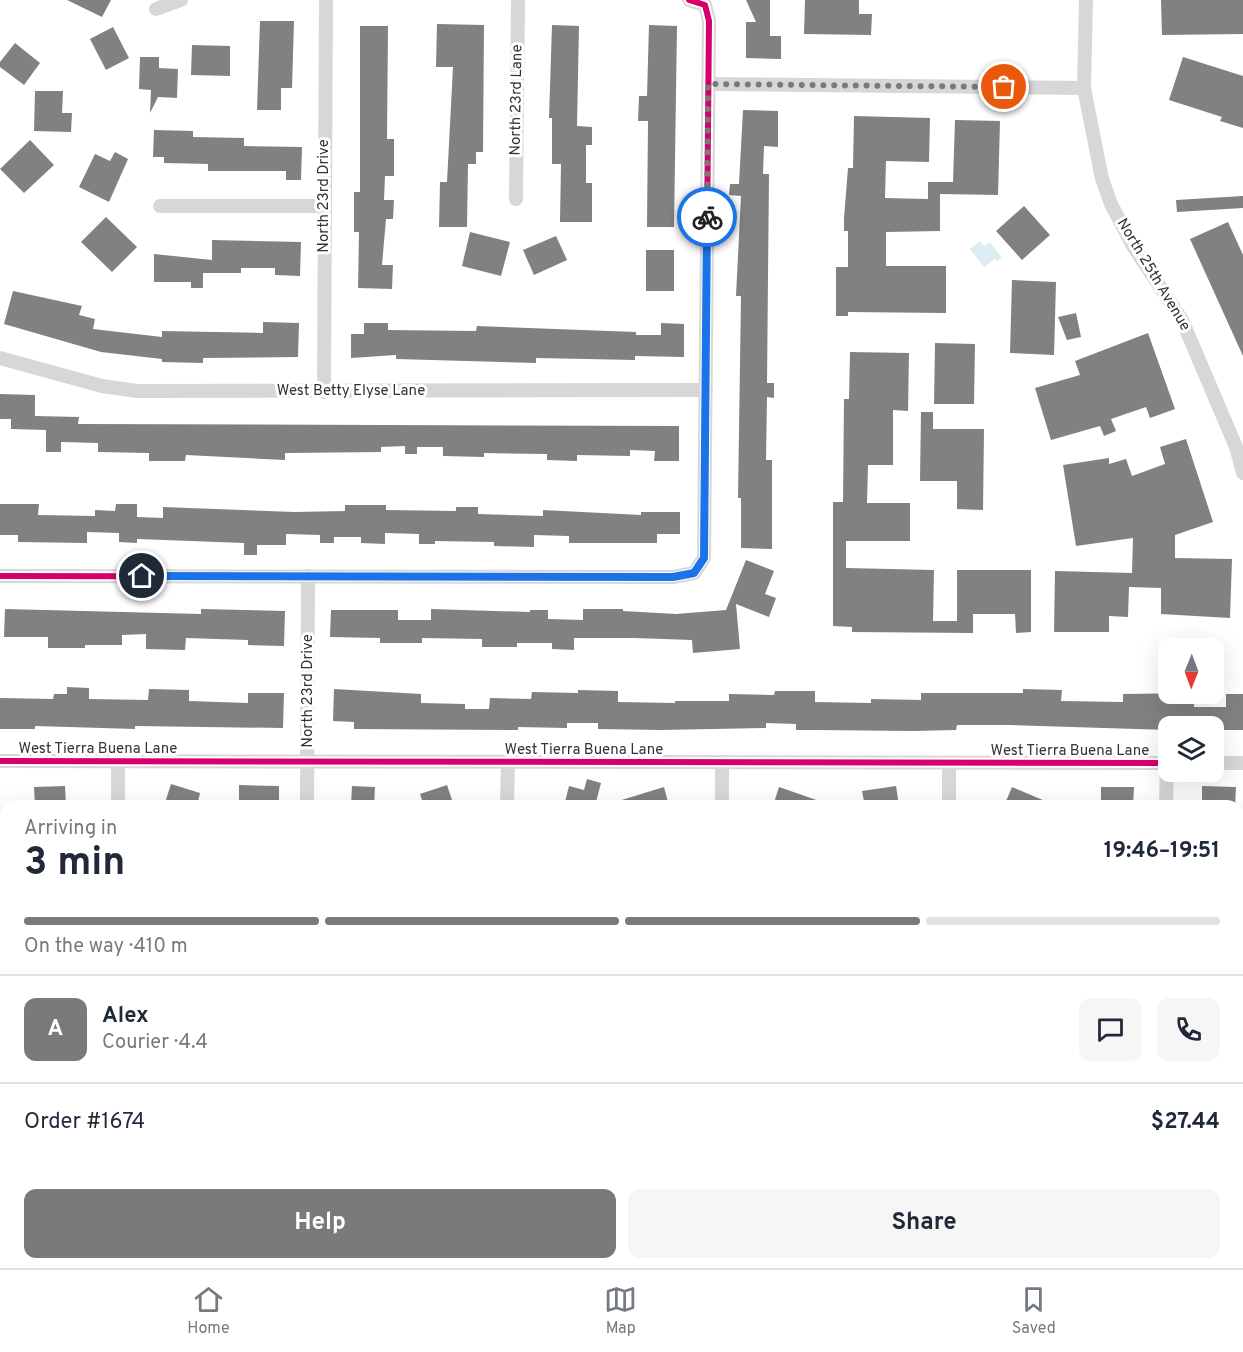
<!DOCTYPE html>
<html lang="en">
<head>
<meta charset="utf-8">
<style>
  body { margin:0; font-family:Overpass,sans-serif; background:#f6f6f7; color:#1f2937; height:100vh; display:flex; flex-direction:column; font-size:22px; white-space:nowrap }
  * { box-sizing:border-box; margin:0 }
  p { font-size:20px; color:#747a83 }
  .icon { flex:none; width:33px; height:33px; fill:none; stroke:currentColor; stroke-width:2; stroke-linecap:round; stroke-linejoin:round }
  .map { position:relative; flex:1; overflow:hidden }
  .details { position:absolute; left:0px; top:800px; width:1244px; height:470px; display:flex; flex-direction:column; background:#fff; border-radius:18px 18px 0 0; box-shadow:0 6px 24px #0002 }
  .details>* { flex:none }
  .needle { width:39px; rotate:181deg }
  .fabs { position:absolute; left:1158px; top:638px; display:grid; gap:12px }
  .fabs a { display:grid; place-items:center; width:66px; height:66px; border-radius:12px; background:#fff; box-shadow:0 6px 24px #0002; font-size:30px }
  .pin { position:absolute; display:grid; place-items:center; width:51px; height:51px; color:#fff; margin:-26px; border:3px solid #fff; border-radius:50%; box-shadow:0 2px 6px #0007 }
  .courier { position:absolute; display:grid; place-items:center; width:60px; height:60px; margin:-30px; border:4px solid #1a73e8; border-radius:50%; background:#fff; color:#222; box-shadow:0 2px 8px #0007 }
  .overview em { font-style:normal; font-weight:700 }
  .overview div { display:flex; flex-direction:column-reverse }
  .overview { display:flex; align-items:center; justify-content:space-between; height:102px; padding:0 24px }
  h1 { font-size:39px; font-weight:700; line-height:45px }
  .bar { display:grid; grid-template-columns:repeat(4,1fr); gap:9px 6px; align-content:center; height:72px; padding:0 24px }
  .bar i { height:8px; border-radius:4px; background:#e0e1e3 }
  .bar .selected { background:#7a7a7a }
  .bar p { grid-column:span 4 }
  .line { display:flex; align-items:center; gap:15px; padding:0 24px; border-top:2px solid #e0e1e3 }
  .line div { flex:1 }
  .round { display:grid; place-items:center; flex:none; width:63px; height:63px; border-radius:12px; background:#f6f6f7 }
  .cta { display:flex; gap:12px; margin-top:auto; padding:12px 24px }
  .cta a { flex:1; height:69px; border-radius:12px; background:#7a7a7a; color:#fff; font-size:24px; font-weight:700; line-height:69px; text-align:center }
  .cta a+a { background:#f6f6f7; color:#1f2937 }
  .dock { display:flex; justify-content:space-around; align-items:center; height:84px; border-top:2px solid #e0e1e3; background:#fff; font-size:16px; color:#747a83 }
  .dock a { display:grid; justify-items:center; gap:3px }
  .dock .selected { color:#7a7a7a }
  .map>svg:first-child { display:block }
</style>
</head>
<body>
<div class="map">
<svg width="1243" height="1268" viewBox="0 0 1243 1268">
  <rect width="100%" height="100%" fill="#fff"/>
  <!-- water -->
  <path fill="#ddebf3" d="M980,241L984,246L990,242L1002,258L997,261L995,259L984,267L970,249Z"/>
  <!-- building -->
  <g fill="#818181">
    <path d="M67,0H111L102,17Z"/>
    <path d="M746,0H770V36H781V59L746,58V22H756Z"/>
    <path d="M805,0H859V14H872L871,35L804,34Z"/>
    <path d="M1161,0H1243V34L1162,35Z"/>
    <path d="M260,21H294L292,88H281V110H257Z"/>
    <path d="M437,24L484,25L483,152H476V164H468L467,227H439L440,182H447L453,67H436Z"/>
    <path d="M552,25L579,26L577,126L592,127V145H586V183H592V222H560L561,164H552V118H549Z"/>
    <path d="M649,25L677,26L674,227H647L648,121H638L639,96H647Z"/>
    <path d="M360,26H388L387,139H394V176H385L384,200H394L393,219H386L382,265H393L392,289L358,288L359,232H354V192H360Z"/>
    <path d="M113,27L129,58L106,70L90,39Z"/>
    <path d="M15,43L40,63L24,85L0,67V62Z"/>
    <path d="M192,45L230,46V76L191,75Z"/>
    <path d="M140,57H159V68L178,69L177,98L158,97L150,113L151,90L139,89Z"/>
    <path d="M1183,57L1243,76V128L1220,121L1222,117L1169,100Z"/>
    <path d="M35,91H63L62,113H72L71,132L34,131Z"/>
    <path d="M743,110L778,111V147L764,146L763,174H769L767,383H774V398L767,397L766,460H772V549L741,548V498H738L741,296H736L741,196L729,195L730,184H739Z"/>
    <path d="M854,116L930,118L929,162L886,161L885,198L928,199V182H953L955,120L1000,121L998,195L940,194V231L886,232V266H946V313L848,312V316H836V267H848V231H844V218L848,168H853Z"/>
    <path d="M154,130L193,131V137L244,138V146L302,147L301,180H286V171H208V164L164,163V157H153Z"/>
    <path d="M30,140L54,165L24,193L0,169Z"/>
    <path d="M115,152L128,159L109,202L79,187L95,154L110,161Z"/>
    <path d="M1243,196V208L1177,212L1176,200Z"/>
    <path d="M1024,206L1050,235L1022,260L996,231Z"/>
    <path d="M106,217L137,247L112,272L81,242Z"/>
    <path d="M1228,222L1243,255V356L1190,239Z"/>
    <path d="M470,232L510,242L501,276L462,266Z"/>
    <path d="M556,236L567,260L534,275L523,250Z"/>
    <path d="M212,240L301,242L300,276L275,275V268H241V273H203V288H191V282H154V254L212,260Z"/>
    <rect x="646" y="250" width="28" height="41"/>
    <path d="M1012,280L1056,282L1054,355L1010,353Z"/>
    <path d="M13,291L82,306L79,315L95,319L93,329L162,337V331L263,333V322L299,323L298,357L203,358V363L162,362V359L101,352L4,324Z"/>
    <path d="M1076,313L1081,337L1067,340L1058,317Z"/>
    <path d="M364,323H388V330L476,331L477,326L636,332V335H661V323L684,324V357L635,356V360L536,358V363L396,359V355L351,358V334H364Z"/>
    <path d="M1148,333L1175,409L1150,418L1146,407L1111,419L1116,431L1104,436L1100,426L1051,440L1035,388L1080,375L1075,361Z"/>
    <path d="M935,343L975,344L974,404H934Z"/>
    <path d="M850,352L909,353L908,411L893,410V465H868L867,503H910V541H846V568L934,570L933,621H957V570H1031V632L1016,633L1015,614H973V633L852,632V627L833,626V502H843L844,399H849Z"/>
    <path d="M0,394L35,395V416L79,417L78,424L679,426V461H654L655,451L630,450V456L577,455V461L547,460V454L484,453V457L443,456V447H417V454H405V446L381,447V452L285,453V460L186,455L185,461H149V453L98,452V443L61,442V452H46V430L11,429V419H0Z"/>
    <path d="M921,412H933V429H984L983,510L957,509V481H920Z"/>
    <path d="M1186,439L1213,522L1175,535V558L1232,559L1230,618L1161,614V588L1129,587L1128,617L1109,616V632H1054L1055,571L1132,573L1133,538L1076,546L1063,465L1109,458V464L1126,459L1132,476L1165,464L1160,447Z"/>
    <path d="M0,504H39L38,515L95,516V510L115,511L116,504H137V517L163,518V507L294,512L345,511V505H386V510L456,511V507H478V514L543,516V510L641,515V512H680V534H657V543H569V536L534,535V547L494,546V542L435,541V544H419V534L385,533V544L361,543V537H334V543H320V535L286,534V545H257V555H244V543L137,539V543L119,542V533L87,532V543L18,542V535H0Z"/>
    <path d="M746,560L774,571L765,594L776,598L769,617L736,604L740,649L693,653L692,640L634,638H574V650L552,649V643H517V647H482V639L422,638V643H380V638L330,637L331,610H398V620H431V609L530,612V610H548V619L583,620V609H623V611L676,614L726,610Z"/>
    <path d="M5,609L201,614V609L285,611L284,646L248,645V640L186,638L185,650L146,649V634L122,635V645H85V648H48V637H4Z"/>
    <path d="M67,687L89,688V699L148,700L149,689L189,690V701L248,703V693H284L283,728L135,726V729L35,726V729H0V698L53,699L54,694H67Z"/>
    <path d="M334,689L421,694V703L465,704V709H489L490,698L531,699L532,692L578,693V690L618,691V702L675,703V701H729V694L774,695L775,691H815V702L871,703V699L921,700V693H1023V689L1062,690L1061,701L1123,702V694L1195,693L1194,707H1226V694H1243V730H1215V726H1168V730L1011,725H957L956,730L913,731L815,730H796V724L766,723V728L660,730L598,729V723H567V728L518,727V730L354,729V722L333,721Z"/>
    <path d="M587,779L601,783L595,806H564L569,786L584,790Z"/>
    <path d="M171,784L200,793L197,806H164Z"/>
    <path d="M239,785L279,786V806H239Z"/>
    <path d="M447,785L454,806H424L420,794Z"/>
    <path d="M65,786L66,806H35L34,787Z"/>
    <path d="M352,786L375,787L374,806H351Z"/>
    <path d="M896,786L899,806H865L862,791Z"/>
    <path d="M1202,786L1236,787L1235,806H1202Z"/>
    <path d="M664,787L669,806H613L612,803Z"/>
    <path d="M779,787L828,804V806H773Z"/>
    <path d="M1012,787L1057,806H1004Z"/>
    <path d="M1101,787H1134L1133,806H1101Z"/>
  </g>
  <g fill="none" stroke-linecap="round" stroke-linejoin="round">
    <!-- minor -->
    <g stroke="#d7d7d7" stroke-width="14">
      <path d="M1086,0L1084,88L1102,179L1111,204L1133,246L1182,320L1236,447L1243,473"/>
      <path d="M156,9L181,0"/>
      <path d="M708,84L1084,88"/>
      <path d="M516,199L518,0"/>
      <path d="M160,206H324"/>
      <path d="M0,358L102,386L137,391L706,390"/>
      <path d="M324,392L326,0"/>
      <path d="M0,576L673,577L694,573L704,558L709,21L705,5L689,0"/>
      <path d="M0,761L1168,763"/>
      <path d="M118,761V803"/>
      <path d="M722,762V805"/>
      <path d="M949,763V805"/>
      <path d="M1214,763H1243"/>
      <path d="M507,803L508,762"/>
      <path d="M307,806L308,576"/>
      <path d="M1166,806L1167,763"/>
      <path d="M1238,1211L1243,1204"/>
      <path d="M529,1263V1268"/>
      <path d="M710,1263L711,1268"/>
      <path d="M911,1263L915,1268"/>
      <path d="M964,1268L970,1263"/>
      <path d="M1189,1268L1194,1263"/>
    </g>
    <!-- cycleway casing -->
    <g stroke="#fff" stroke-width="10">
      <g id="cycleway">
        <path d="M0,576L673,577L694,573L704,558L709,21L705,5L689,0"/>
        <path d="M0,761L1168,763"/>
      </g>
    </g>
    <!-- cycleway -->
    <use href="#cycleway" stroke="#d6006c" stroke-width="6"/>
  </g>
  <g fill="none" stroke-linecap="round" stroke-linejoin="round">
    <!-- done -->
    <path stroke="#7a7a7a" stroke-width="6" stroke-dasharray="0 10.8" d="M707,217L708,84L1004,87"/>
    <!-- route -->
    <path stroke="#1a73e8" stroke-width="8" d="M142,576L673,577L694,573L704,558L707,217"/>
  </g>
  <g text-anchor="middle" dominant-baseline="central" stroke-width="6" stroke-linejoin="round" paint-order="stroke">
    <!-- street labels -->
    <g font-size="15" fill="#333" stroke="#fff">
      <text transform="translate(517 100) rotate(-89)">North 23rd Lane</text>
      <text transform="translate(324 196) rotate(-90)">North 23rd Drive</text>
      <text transform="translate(1153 275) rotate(59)">North 25th Avenue</text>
      <text x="351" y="391">West Betty Elyse Lane</text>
      <text transform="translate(308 691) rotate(-90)">North 23rd Drive</text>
      <text x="98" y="749">West Tierra Buena Lane</text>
      <text x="584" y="750">West Tierra Buena Lane</text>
      <text x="1070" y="751">West Tierra Buena Lane</text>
    </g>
  </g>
</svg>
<div class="fabs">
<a><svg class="needle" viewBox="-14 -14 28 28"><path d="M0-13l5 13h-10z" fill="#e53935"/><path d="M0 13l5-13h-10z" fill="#747a83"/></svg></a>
<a><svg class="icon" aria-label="layers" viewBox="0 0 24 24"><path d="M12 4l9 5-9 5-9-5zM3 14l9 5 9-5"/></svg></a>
</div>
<div class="pin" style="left:1004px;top:87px;background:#ea580c"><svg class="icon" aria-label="bag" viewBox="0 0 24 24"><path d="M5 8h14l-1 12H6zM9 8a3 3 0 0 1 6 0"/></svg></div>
<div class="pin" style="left:142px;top:576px;background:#1f2937"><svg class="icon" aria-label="home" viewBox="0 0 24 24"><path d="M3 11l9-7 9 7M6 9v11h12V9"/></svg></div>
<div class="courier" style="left:707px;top:217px"><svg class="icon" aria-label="bike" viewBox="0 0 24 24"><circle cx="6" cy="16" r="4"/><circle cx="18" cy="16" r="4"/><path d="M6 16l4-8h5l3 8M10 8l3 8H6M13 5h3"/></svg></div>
<section class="details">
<div class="overview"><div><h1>3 min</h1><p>Arriving in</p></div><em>19:46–19:51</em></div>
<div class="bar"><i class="selected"></i><i class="selected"></i><i class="selected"></i><i></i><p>On the way · 410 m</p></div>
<div class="line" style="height:108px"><b class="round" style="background:#7a7a7a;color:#fff">A</b><div><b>Alex</b><p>Courier · 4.4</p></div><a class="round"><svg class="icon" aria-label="chat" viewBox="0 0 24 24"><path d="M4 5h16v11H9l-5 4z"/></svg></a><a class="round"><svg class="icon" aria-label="phone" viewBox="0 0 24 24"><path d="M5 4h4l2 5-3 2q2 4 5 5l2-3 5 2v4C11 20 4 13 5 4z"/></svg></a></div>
<div class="line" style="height:78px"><div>Order #1674</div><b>$27.44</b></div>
<div class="cta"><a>Help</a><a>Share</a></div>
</section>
</div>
<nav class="dock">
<a class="selected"><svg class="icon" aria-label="home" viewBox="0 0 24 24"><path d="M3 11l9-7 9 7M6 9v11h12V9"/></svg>Home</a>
<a><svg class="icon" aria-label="map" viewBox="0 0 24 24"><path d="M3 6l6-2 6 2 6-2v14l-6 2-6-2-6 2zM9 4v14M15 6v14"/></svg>Map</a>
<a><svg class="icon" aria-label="saved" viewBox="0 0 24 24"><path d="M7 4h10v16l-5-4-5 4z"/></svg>Saved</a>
</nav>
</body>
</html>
